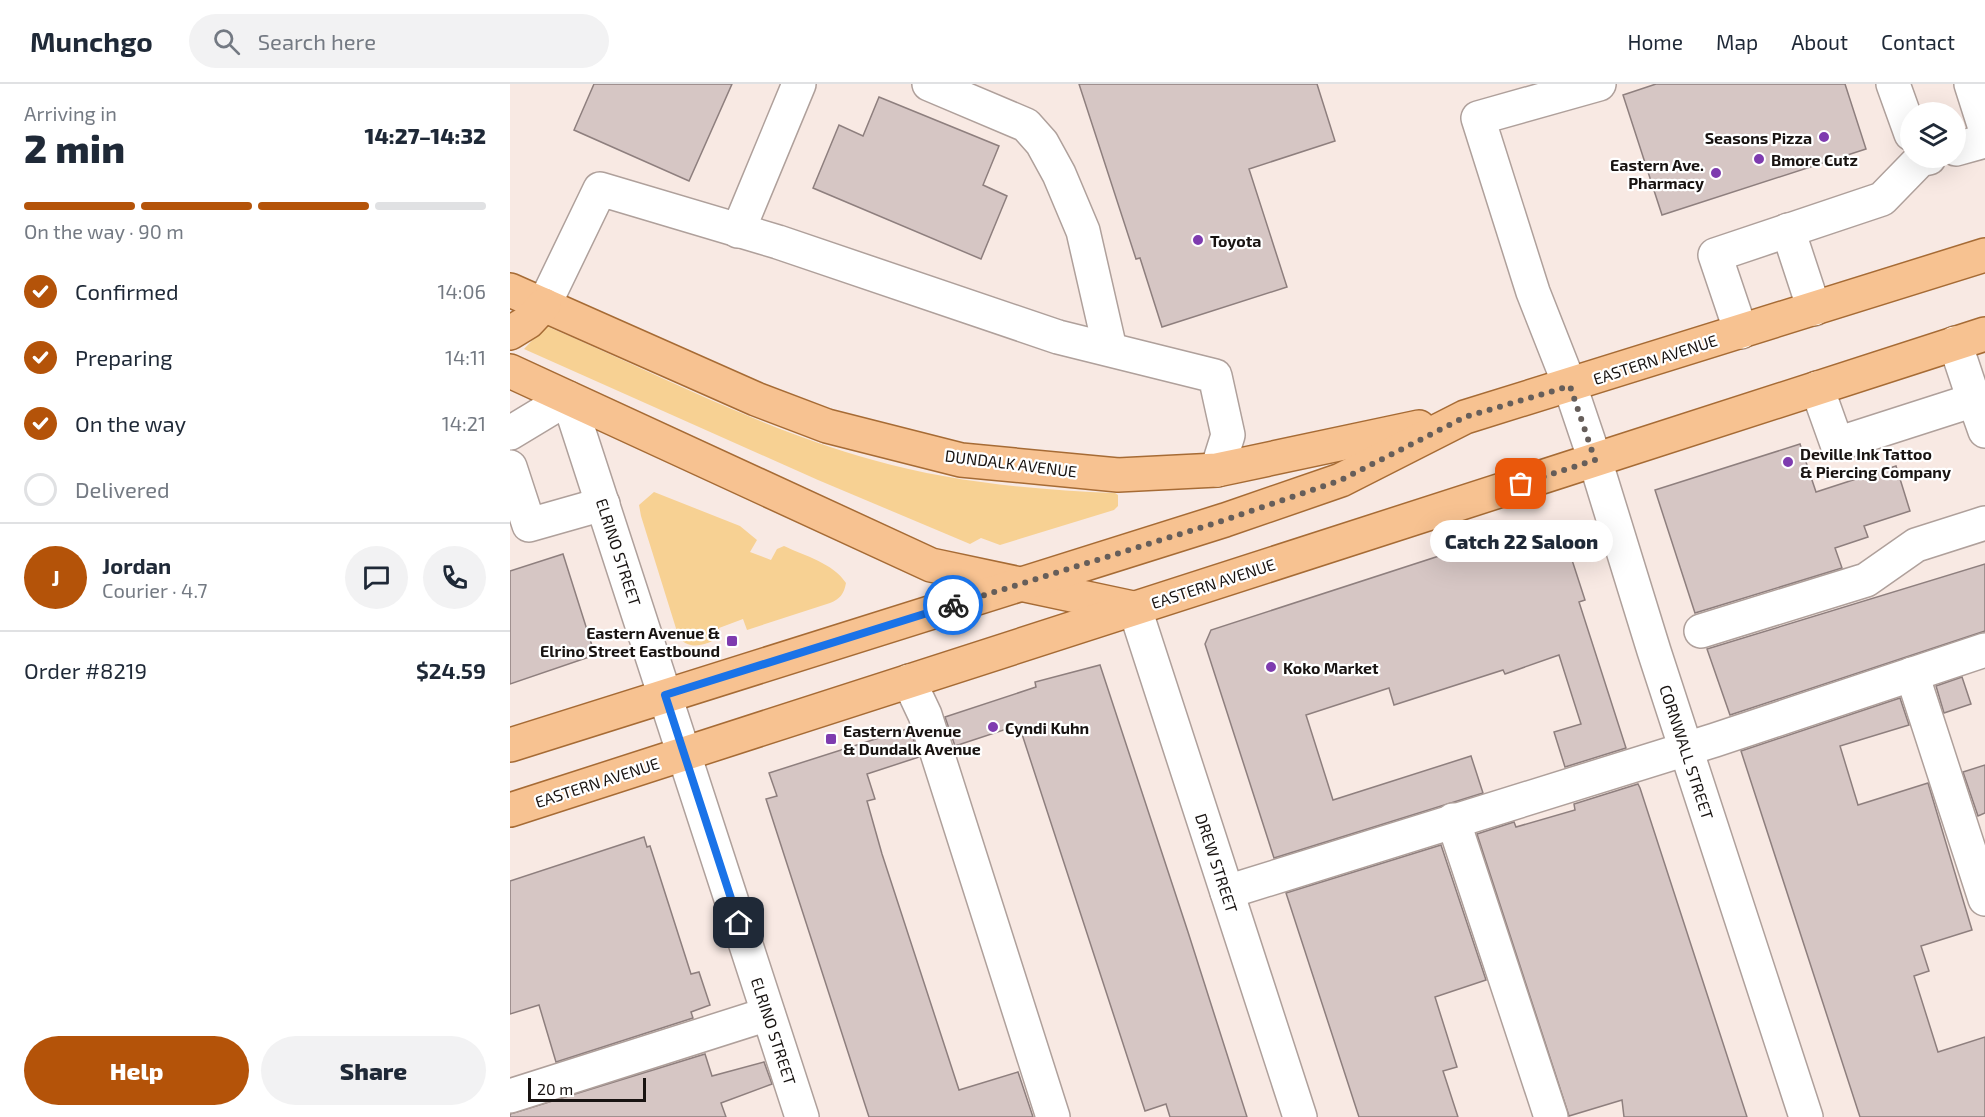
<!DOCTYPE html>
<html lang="en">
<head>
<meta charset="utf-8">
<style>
  body { margin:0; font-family:"Exo 2",sans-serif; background:#f2f2f3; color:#1f2937; height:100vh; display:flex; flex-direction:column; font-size:22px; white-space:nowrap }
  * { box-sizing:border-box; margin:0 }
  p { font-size:20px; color:#747a83 }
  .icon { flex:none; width:33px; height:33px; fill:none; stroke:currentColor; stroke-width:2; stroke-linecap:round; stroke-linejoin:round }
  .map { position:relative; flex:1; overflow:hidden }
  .drawer { display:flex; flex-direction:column; background:#fff; width:510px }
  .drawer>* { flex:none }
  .tools { position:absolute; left:1390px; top:18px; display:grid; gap:12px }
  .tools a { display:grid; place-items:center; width:66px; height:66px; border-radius:50%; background:#fff; box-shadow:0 6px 24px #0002; font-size:30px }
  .scale { position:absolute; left:18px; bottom:15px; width:118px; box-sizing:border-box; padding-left:6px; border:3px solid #181311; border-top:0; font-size:16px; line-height:21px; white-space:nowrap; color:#181311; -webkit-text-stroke:4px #fff; paint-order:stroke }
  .pin { position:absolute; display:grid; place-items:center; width:51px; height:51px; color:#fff; margin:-26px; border-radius:12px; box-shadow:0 3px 9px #0006 }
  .courier { position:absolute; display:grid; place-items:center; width:60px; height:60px; margin:-30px; border:4px solid #1a73e8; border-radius:50%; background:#fff; color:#222; box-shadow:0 2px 8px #0007 }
  .bubble { position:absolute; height:42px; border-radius:21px; background:#fff; box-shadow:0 6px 24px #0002; font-size:20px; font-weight:800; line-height:42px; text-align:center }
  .headline em { font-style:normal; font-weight:800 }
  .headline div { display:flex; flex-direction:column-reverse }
  .headline { display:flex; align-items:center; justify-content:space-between; height:102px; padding:0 24px }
  h1 { font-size:39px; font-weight:800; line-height:45px }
  .bar { display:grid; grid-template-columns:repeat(4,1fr); gap:9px 6px; align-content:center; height:72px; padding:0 24px }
  .bar i { height:8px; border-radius:4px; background:#e0e1e3 }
  .bar .selected { background:#b45309 }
  .bar p { grid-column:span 4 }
  .line { display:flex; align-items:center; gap:15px; padding:0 24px; border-top:2px solid #e0e1e3 }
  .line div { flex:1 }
  .round { display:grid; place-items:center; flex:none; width:63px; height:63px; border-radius:32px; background:#f2f2f3 }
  ol { padding:0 24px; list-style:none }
  li { display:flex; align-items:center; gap:18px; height:66px }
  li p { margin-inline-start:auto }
  li .icon { padding:6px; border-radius:50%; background:#b45309; color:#fff; stroke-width:4 }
  li:last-child { color:#747a83 }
  li i { width:33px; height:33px; border:3px solid #e0e1e3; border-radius:50% }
  .cta { display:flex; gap:12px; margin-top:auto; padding:12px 24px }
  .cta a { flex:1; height:69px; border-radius:36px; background:#b45309; color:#fff; font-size:24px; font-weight:800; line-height:69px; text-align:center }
  .cta a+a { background:#f2f2f3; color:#1f2937 }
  header { display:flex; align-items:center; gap:36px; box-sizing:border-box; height:84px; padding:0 30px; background:#fff; border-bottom:2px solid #e0e1e3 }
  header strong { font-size:28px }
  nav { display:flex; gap:33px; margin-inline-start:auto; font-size:21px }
  .search { width:420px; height:54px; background:#f2f2f3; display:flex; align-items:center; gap:15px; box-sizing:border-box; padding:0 21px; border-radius:33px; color:#747a83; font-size:22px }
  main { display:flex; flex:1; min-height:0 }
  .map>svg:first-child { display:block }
</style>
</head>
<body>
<header>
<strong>Munchgo</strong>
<div class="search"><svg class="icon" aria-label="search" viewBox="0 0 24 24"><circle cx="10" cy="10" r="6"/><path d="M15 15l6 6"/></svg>Search here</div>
<nav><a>Home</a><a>Map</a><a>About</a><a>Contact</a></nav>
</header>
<main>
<section class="drawer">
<div class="headline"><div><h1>2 min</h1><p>Arriving in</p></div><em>14:27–14:32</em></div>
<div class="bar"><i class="selected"></i><i class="selected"></i><i class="selected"></i><i></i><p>On the way · 90 m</p></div>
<ol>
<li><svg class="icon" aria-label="check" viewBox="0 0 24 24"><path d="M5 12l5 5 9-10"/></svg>Confirmed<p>14:06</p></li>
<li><svg class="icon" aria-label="check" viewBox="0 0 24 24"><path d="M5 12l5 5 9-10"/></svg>Preparing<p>14:11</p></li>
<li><svg class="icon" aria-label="check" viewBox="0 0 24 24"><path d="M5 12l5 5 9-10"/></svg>On the way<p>14:21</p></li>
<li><i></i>Delivered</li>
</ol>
<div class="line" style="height:108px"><b class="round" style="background:#b45309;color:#fff">J</b><div><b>Jordan</b><p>Courier · 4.7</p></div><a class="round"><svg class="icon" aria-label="chat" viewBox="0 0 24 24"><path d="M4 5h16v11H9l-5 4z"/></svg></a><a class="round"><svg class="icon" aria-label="phone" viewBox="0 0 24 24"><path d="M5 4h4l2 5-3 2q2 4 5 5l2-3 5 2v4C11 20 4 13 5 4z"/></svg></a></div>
<div class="line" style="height:78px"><div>Order #8219</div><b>$24.59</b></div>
<div class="cta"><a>Help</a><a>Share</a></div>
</section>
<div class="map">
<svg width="1475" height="1033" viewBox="0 0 1475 1033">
  <rect width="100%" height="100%" fill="#f8e9e3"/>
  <!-- green -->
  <g fill="#f7d193">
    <path d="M36,242C144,288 250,345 363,376C441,398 524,406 605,409L608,411V422L604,426L490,461L471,454L460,460L308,396L14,265Z"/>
    <path d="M144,408L230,442L247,456L240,468L261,476L267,465L274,462C295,472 323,479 336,499C334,510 330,515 320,519L237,546L233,535L209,544L211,554C196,559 182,568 169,554L131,432L129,421Z"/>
  </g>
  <!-- building -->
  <g fill="#d6c6c4" stroke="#8e7f7e" stroke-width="1.5">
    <path d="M84,0H222L179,97L64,46Z"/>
    <path d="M569,0H807L825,57L739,85L777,203L652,243L630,174L626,175Z"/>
    <path d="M1146,0H1335L1356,65L1152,131L1113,11Z"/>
    <path d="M369,13L489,62L473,101L497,112L471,175L303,104L329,41L353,52Z"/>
    <path d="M1290,360L1306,408L1386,382L1400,427L1354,442L1358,453L1325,464L1332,484L1185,529L1145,406Z"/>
    <path d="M1050,439L1075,516L1069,518L1116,664L1055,683L1044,648L1071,640L1049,571L995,590L993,586L884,621L879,604L796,631L823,716L961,672L973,709L764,774L695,560L701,546L1003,448L1007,459L1029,446Z"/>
    <path d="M53,470L85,571L0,600V487Z"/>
    <path d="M1475,480V547L1220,631L1197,565Z"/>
    <path d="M590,581L678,848L737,1033H660L656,1020L635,1027L509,641L445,662L435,633L526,603L525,598Z"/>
    <path d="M1452,593L1461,620L1434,629L1426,602Z"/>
    <path d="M1390,614L1399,641L1330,662L1348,721L1418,699L1462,846L1411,862L1419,887L1404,892L1428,968L1475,953V1033H1350L1231,667Z"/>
    <path d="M400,644L409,673L357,690L365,715L357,717L372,770L449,1006L508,988L523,1033H359L256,715L267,712L259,689Z"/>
    <path d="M1475,681V729L1468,732L1453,688Z"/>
    <path d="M1128,700L1130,704L1237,1033H1114L1112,1016L1059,1032L967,750L1004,738L1006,743L1065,726L1064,720Z"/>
    <path d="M134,753L137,763L140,762L181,890L189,888L200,921L181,928L183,934L46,978L29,921L0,930V797Z"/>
    <path d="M931,761L976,896L925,913L947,983L933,987L948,1033H849L776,809Z"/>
    <path d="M195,970L202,992L254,978L262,1000L211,1019L216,1033H0V1030Z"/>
  </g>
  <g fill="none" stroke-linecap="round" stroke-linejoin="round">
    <!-- minor casing -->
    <g stroke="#afa09b" stroke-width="36">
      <g id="minor">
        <path d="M419,0L516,41L532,59L549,90L573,147L600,265"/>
        <path d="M1089,0L968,34L1023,208L1060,302L1085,376L1144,567L1296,1033"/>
        <path d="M1383,0L1401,50"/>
        <path d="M1461,0L1475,44"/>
        <path d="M1446,65L1475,57"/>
        <path d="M1278,146L1304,225"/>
        <path d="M228,147L289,0"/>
        <path d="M34,221L90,105L268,158L548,253L705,292L718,351L707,386"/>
        <path d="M1231,248L1205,171L1372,115L1410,76L1419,74"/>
        <path d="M1307,304L1327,360L1464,316L1445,259"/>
        <path d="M1464,316L1475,347"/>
        <path d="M0,349L58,314L292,1033"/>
        <path d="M0,383L19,441L93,420"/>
        <path d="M625,525L790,1033"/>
        <path d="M1191,547L1356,496L1406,461L1475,439"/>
        <path d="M1402,590L1475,815"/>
        <path d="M399,597L415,631L543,1033"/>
        <path d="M943,736L1041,1033"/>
        <path d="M717,808L1205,656L1475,566"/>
        <path d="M0,1012L258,930"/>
      </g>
    </g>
    <!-- major casing -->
    <g stroke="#a66b35" stroke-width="36">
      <g id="major">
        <path d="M0,206L246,315L317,342L451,376L608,391L707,386L909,343"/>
        <path d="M0,249L18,238L34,221"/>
        <path d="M0,287L421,481L623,524"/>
        <path d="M0,661L715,436L831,396L955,333L1475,171"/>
        <path d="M0,726L1475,250"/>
      </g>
    </g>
    <!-- minor -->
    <use href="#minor" stroke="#fff" stroke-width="33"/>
    <!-- major -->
    <use href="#major" stroke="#f7c291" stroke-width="33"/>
  </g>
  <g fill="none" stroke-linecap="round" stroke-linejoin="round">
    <!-- done -->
    <path stroke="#665e5a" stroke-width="6" stroke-dasharray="0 10.8" d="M443,521L715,436L831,396L955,333L1060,302L1085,376L1011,400"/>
    <!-- route -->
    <path stroke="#1a73e8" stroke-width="8" d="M229,839L155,611L443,521"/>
  </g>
  <!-- markers -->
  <g fill="#7e3baf" stroke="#fff" stroke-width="2">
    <circle cx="1314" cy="53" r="6"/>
    <circle cx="1249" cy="75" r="6"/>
    <circle cx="1206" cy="89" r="6"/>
    <circle cx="688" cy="156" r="6"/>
    <circle cx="1278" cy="378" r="6"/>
    <rect x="216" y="551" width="12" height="12" rx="3"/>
    <circle cx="761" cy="583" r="6"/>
    <circle cx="483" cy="643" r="6"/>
    <rect x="315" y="649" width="12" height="12" rx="3"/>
  </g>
  <g text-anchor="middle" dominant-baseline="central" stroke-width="4.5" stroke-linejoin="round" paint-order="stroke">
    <!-- poi labels -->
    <g font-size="16" font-weight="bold" fill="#181311" stroke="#fff" text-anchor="start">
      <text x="1302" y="53" text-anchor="end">Seasons Pizza</text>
      <text x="1261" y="75">Bmore Cutz</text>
      <text x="1194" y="80" text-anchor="end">Eastern Ave.<tspan x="1194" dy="18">Pharmacy</tspan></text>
      <text x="700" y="156">Toyota</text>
      <text x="1290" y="369">Deville Ink Tattoo<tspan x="1290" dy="18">&amp; Piercing Company</tspan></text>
      <text x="210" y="548" text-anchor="end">Eastern Avenue &amp;<tspan x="210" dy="18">Elrino Street Eastbound</tspan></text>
      <text x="773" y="583">Koko Market</text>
      <text x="495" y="643">Cyndi Kuhn</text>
      <text x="333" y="646">Eastern Avenue<tspan x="333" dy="18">&amp; Dundalk Avenue</tspan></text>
    </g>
    <!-- street labels -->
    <g font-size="16" fill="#181311" stroke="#fff">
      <text transform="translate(1145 275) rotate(-18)">EASTERN AVENUE</text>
      <text transform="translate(501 379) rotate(7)">DUNDALK AVENUE</text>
      <text transform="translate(109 468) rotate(72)">ELRINO STREET</text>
      <text transform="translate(703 499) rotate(-18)">EASTERN AVENUE</text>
      <text transform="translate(1177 668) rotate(72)">CORNWALL STREET</text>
      <text transform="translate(87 698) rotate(-18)">EASTERN AVENUE</text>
      <text transform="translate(707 779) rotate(72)">DREW STREET</text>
      <text transform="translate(264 947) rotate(72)">ELRINO STREET</text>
    </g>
  </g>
</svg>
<div class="tools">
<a><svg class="icon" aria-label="layers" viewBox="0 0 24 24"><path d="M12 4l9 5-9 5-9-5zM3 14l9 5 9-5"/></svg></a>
</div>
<div class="scale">20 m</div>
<div class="pin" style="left:1011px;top:400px;background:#ea580c"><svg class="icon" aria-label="bag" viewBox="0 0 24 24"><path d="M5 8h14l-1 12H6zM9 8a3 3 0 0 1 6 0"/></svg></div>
<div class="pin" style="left:229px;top:839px;background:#1f2937"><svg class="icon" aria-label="home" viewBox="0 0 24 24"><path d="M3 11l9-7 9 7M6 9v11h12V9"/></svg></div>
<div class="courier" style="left:443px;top:521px"><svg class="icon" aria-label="bike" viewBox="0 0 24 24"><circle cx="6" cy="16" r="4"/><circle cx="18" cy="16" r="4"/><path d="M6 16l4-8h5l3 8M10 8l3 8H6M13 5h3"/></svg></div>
<div class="bubble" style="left:920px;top:436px;width:183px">Catch 22 Saloon</div>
</div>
</main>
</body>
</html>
